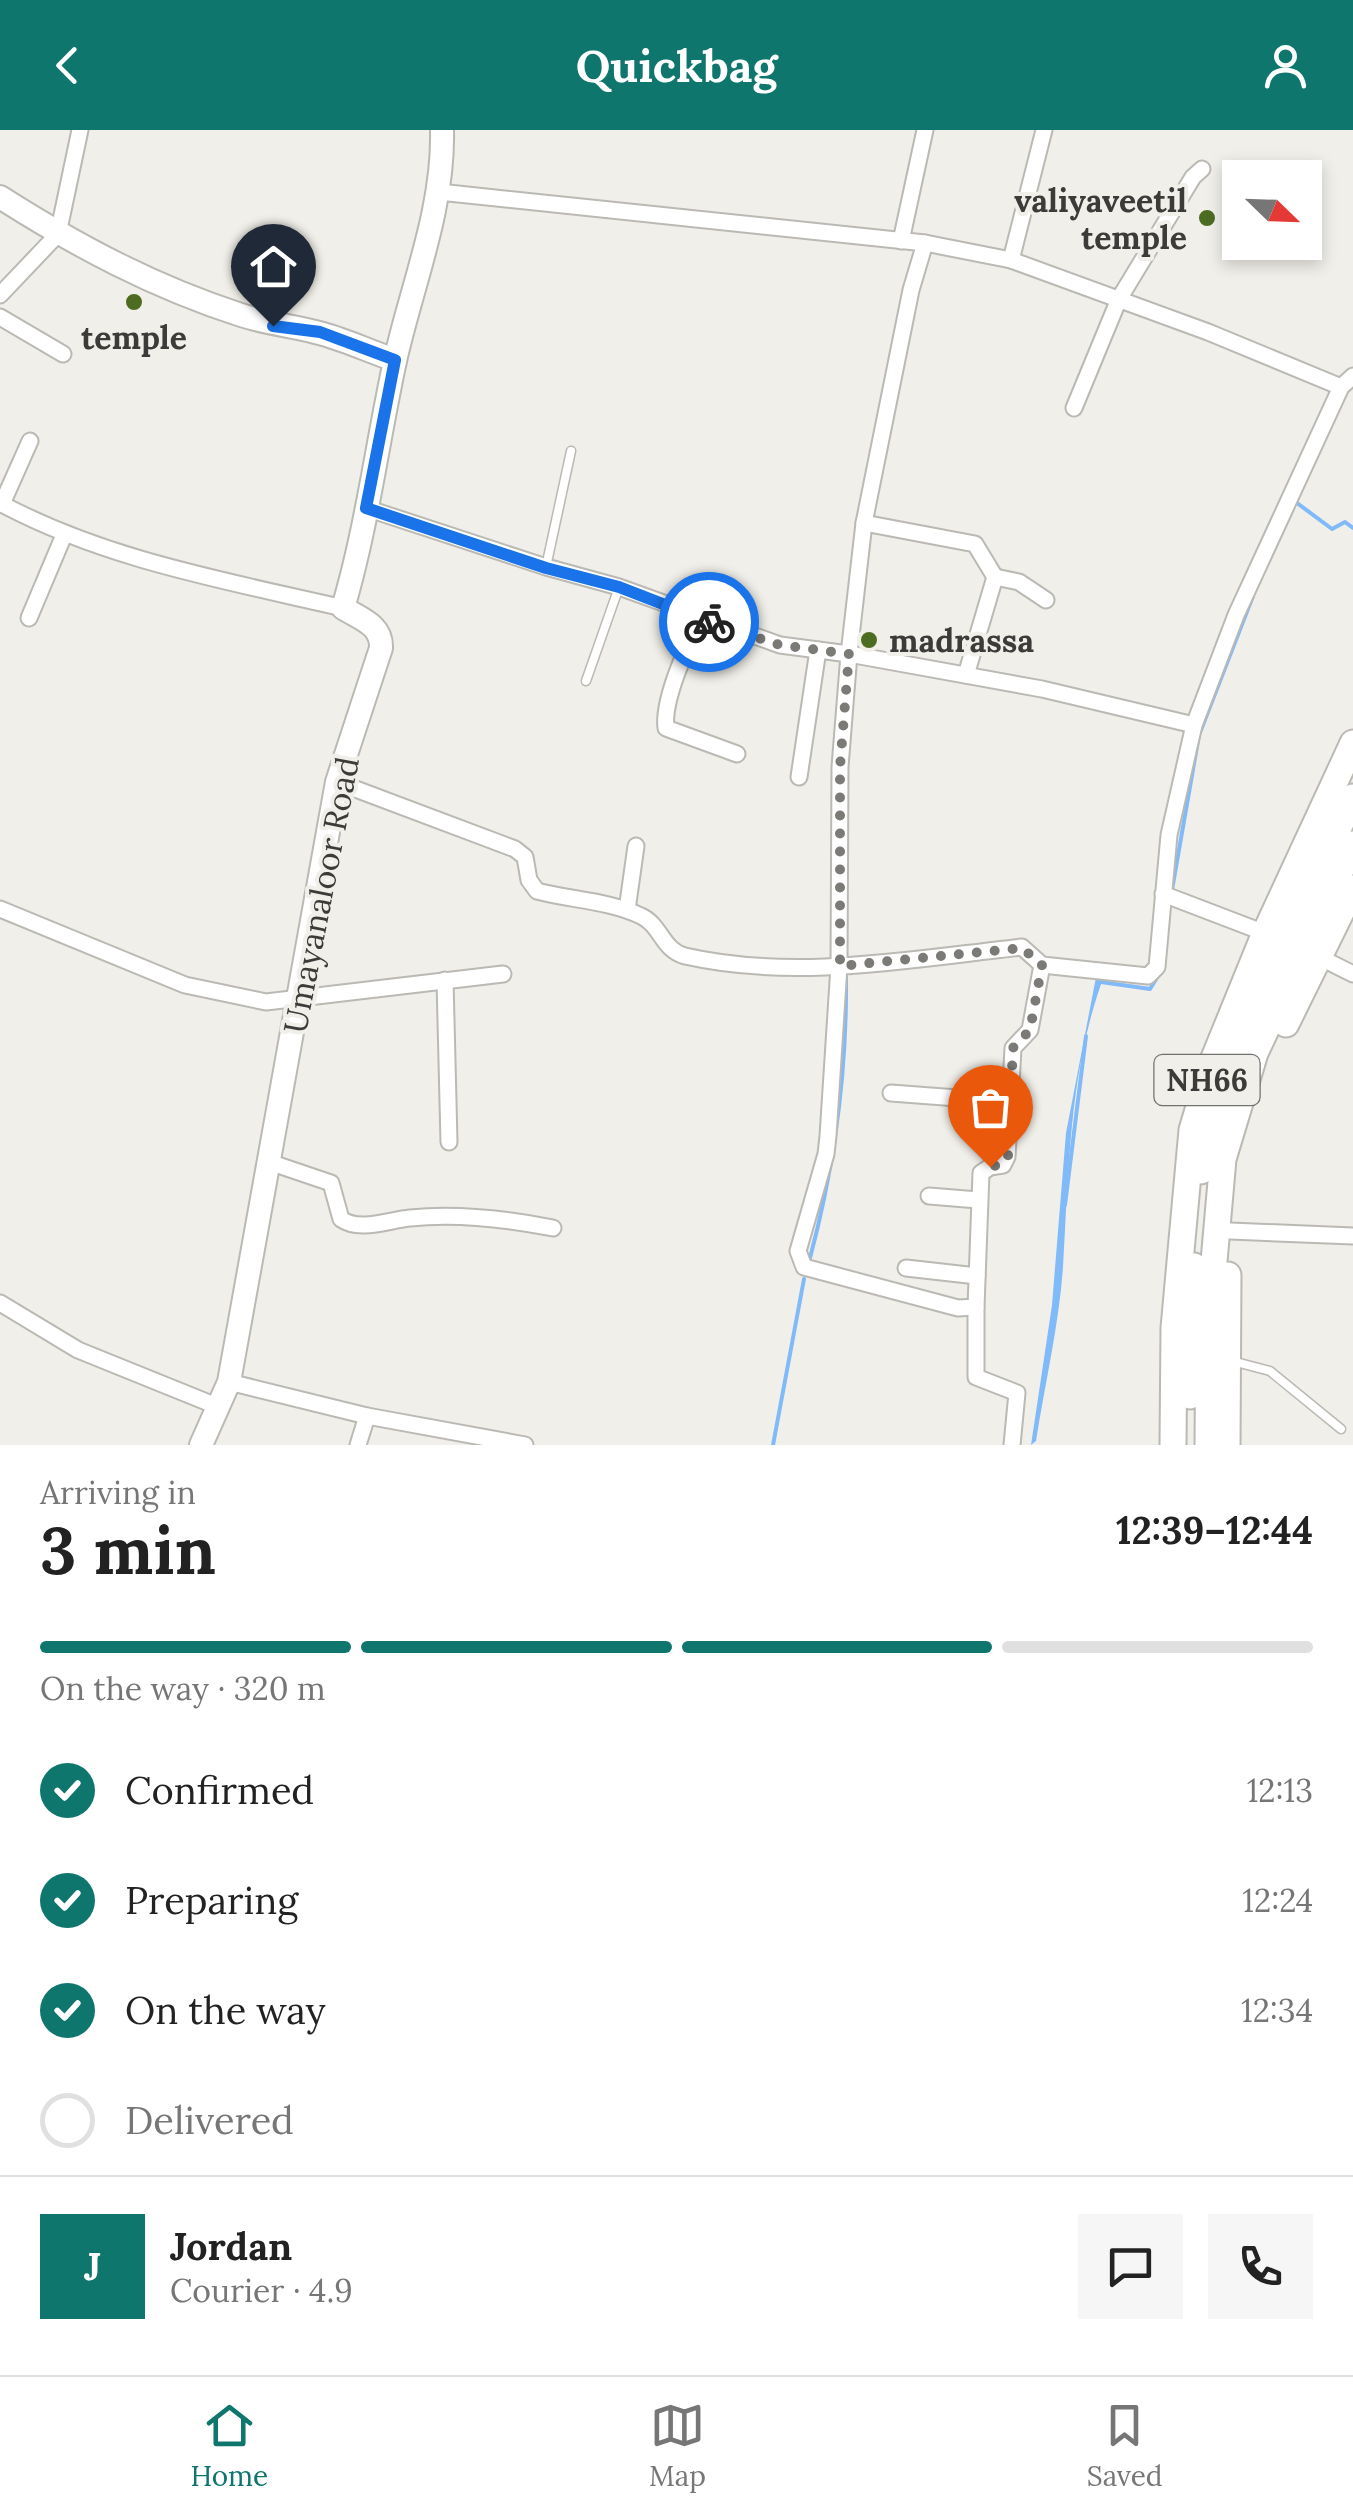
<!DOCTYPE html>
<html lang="en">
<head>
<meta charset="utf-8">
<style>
  body { margin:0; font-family:Lora,serif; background:#f6f6f6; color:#222; height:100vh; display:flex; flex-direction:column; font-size:38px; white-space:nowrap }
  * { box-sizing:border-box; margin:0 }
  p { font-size:32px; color:#767676 }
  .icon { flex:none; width:55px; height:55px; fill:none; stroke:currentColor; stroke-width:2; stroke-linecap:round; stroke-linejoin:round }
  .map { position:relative; height:1315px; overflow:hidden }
  .details { display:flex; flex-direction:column; background:#fff; flex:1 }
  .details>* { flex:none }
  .needle { width:65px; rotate:113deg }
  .tools { position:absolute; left:1222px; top:30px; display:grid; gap:20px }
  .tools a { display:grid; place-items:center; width:100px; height:100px; border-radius:0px; background:#fff; box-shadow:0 5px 15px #0003; font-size:50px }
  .pin { position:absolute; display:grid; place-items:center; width:85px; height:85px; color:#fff; margin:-102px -42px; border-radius:50% 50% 50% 0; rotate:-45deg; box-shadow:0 0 10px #0007 }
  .pin .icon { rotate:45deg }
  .courier { position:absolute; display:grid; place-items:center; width:100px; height:100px; margin:-50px; border:8px solid #1a73e8; border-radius:50%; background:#fff; color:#222; box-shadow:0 2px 12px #0007 }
  .summary em { font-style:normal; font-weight:800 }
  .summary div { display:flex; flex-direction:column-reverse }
  .summary { display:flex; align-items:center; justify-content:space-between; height:170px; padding:0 40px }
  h1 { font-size:65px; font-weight:800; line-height:75px }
  .bar { display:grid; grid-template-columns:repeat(4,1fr); gap:15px 10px; align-content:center; height:120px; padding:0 40px }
  .bar i { height:12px; border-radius:8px; background:#e0e0e0 }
  .bar .on { background:#0f766e }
  .bar p { grid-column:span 4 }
  .line { display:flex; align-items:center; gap:25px; padding:0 40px; border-top:2px solid #e0e0e0 }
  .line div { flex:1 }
  .round { display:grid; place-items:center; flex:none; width:105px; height:105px; border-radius:0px; background:#f6f6f6 }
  ol { padding:0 40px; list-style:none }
  li { display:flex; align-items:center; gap:30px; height:110px }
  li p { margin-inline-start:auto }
  li .icon { padding:10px; border-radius:50%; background:#0f766e; color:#fff; stroke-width:4 }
  li:last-child { color:#767676 }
  li i { width:55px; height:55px; border:5px solid #e0e0e0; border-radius:50% }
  header { display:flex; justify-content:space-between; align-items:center; height:130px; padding:0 40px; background:#0f766e; color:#fff; font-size:45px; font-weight:800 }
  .tab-bar { display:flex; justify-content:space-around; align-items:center; height:140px; border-top:2px solid #e0e0e0; background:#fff; font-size:28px; color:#767676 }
  .tab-bar a { display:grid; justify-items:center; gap:5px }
  .tab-bar .on { color:#0f766e }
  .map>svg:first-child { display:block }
</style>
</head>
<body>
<header><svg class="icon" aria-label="back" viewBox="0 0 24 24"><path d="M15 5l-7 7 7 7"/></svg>Quickbag<svg class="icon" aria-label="person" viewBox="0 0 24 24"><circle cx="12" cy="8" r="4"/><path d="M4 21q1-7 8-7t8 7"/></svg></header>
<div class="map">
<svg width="1353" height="1315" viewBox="0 0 1353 1315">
  <rect width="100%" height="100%" fill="#f1efe9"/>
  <!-- water -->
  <path fill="#81baf8" d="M1097,842L1105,843C1069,939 1069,1037 1063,1137C1059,1195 1045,1253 1036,1311L1031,1315L1052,1175L1066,1003Z"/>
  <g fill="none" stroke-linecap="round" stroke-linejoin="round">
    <!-- stream -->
    <g stroke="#81baf8" stroke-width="4">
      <path d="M1293,370L1332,399L1345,392L1353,398"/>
      <path d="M1172,760L1199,605L1253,466"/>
      <path d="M1101,852L1150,859L1158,846"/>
      <path d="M1065,1075L1086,906"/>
      <path d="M810,1128C835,1034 847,943 846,847"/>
      <path d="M773,1315L804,1149"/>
    </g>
    <!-- service casing -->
    <g stroke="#bbb9b3" stroke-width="11">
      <g id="service">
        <path d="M546,437L571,321"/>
        <path d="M586,551L619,457"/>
        <path d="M1232,1231L1270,1241L1341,1299"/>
      </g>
    </g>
    <!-- minor casing -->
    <g stroke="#bbb9b3" stroke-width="19">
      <g id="minor">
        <path d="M439,62L925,113L911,160L864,393L849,524L840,637L839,836L828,1006L826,1024L798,1121L804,1137L958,1178L976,1177L981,1043L990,1037L1003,1035L1007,1027L1013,918L1030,900L1042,835"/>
        <path d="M901,111L925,0"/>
        <path d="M925,113L1011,130L1208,202L1341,257"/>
        <path d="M1011,130L1044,0"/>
        <path d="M0,165L58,104L80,0"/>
        <path d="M0,187L63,224"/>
        <path d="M1074,278L1119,169L1193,47L1202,39"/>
        <path d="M0,373C106,430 227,451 343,478"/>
        <path d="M2,374L30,311"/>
        <path d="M366,378L546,437L619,457L780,515L849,524L1042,559L1194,595"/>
        <path d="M864,393L975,414L995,447"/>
        <path d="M29,488L64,405"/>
        <path d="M700,489C688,515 662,570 666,598L737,624"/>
        <path d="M966,545L995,447L1019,452L1046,470"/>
        <path d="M799,647L818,520"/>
        <path d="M337,652L515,719L525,727L529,750L537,761C571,770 610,771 641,786C661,795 662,820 685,826C795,851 912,829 1022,817L1042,835L1148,846L1157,837L1169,705L1194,595L1236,485L1341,257L1353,246"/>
        <path d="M1163,764L1265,803"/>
        <path d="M0,779L185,855L266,872L503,844"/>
        <path d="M627,780L636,716"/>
        <path d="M1319,827L1353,844"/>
        <path d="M445,850L449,1012"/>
        <path d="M891,963L1010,972"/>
        <path d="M269,1032L331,1053L341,1089C359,1102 389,1090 410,1088C457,1083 507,1089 553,1098"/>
        <path d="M929,1066L978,1070"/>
        <path d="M1230,1101L1353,1106"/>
        <path d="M906,1138L977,1146"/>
        <path d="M0,1173L78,1220L219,1277"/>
        <path d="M976,1177V1247L1017,1263L1012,1315"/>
        <path d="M229,1252L367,1286L358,1315"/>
        <path d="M367,1286L525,1315"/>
      </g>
    </g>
    <!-- secondary casing -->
    <g stroke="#bbb9b3" stroke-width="26">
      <g id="secondary">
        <path d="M0,67C77,116 154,157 241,185C268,194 296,196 323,204C348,211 371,222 395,230"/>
        <path d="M201,1315L229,1252L337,652L381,518C382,495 361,489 343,478C367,397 377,314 395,231C412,155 444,79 442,0"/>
      </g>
    </g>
    <!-- trunk casing -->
    <g stroke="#bbb9b3" stroke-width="29">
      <g id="trunk">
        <path d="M1286,894L1353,758"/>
        <path d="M1201,1041L1219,972L1238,914L1353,667"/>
        <path d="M1190,1266L1194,1136"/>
        <path d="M1173,1315L1174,1198L1192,1000L1212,933L1265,803L1353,613"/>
        <path d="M1208,1315L1209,1188L1223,1029L1255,923L1353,714"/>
        <path d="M1227,1315L1228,1145"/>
      </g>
    </g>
    <!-- service -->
    <use href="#service" stroke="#fff" stroke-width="8"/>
    <!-- minor -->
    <use href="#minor" stroke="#fff" stroke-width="15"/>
    <!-- secondary -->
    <use href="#secondary" stroke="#fff" stroke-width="22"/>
    <!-- trunk -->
    <use href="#trunk" stroke="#fff" stroke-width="25"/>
  </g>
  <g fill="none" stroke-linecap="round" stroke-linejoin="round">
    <!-- done -->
    <path stroke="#7b7a77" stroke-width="10" stroke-dasharray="0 18" d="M709,492L780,515L849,524L840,637V836L1022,818L1042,835L1030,900L1013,918L1008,1027L1002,1034L990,1037"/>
    <!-- route -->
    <path stroke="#1a73e8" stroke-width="12" d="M273,196L320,202L395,230L366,378L546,438L619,457L709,492"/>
  </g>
  <!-- markers -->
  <g fill="#4c6c22" stroke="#f1efe9" stroke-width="4">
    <circle cx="1207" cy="88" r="10"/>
    <circle cx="134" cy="172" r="10"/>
    <circle cx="869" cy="510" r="10"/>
  </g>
  <g text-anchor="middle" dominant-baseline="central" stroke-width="8" stroke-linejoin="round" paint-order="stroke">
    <!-- shield labels -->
    <rect fill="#f1efe9" stroke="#72716e" stroke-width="2.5" x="1154.5" y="925" width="105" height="50" rx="8"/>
    <g font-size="30" font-weight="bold" fill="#3c3b39">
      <text x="1207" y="950">NH66</text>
    </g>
    <!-- poi labels -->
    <g font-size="32" font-weight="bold" fill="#3c3b39" stroke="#f1efe9" text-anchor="end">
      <text x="1187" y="70">valiyaveetil<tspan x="1187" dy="37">temple</tspan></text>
      <text x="134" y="207" text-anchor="middle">temple</text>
      <text x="889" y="510" text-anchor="start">madrassa</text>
    </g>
    <!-- street labels -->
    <g font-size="32" fill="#3c3b39" stroke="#f1efe9">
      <text transform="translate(321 765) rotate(-79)">Umayanaloor Road</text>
    </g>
  </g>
</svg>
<div class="tools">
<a><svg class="needle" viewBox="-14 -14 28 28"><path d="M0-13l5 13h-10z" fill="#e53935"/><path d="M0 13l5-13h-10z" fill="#767676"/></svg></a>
</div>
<div class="pin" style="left:990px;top:1037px;background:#ea580c"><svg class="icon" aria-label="bag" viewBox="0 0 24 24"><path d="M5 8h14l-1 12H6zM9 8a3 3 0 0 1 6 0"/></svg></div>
<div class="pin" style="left:273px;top:196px;background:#1f2937"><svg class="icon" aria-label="home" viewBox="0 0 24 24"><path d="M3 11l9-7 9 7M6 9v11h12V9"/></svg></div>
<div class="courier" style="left:709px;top:492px"><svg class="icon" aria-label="bike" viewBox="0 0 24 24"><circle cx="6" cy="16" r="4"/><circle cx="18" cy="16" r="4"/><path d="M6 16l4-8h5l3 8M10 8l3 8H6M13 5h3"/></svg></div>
</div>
<section class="details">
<div class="summary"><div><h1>3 min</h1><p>Arriving in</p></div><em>12:39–12:44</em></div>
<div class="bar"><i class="on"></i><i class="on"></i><i class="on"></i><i></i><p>On the way · 320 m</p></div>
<ol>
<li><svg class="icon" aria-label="check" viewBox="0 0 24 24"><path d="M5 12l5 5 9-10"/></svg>Confirmed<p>12:13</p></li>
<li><svg class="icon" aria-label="check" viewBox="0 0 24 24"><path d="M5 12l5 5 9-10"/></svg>Preparing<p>12:24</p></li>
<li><svg class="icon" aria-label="check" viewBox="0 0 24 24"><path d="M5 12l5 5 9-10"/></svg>On the way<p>12:34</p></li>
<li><i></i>Delivered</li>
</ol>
<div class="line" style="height:180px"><b class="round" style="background:#0f766e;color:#fff">J</b><div><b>Jordan</b><p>Courier · 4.9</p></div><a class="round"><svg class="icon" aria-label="chat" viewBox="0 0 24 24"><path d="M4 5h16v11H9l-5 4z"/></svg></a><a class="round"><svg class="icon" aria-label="phone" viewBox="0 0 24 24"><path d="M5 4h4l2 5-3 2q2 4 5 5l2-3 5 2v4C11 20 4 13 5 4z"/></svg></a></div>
</section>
<nav class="tab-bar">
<a class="on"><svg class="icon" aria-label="home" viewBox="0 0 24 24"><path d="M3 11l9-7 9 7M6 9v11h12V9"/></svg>Home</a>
<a><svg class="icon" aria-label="map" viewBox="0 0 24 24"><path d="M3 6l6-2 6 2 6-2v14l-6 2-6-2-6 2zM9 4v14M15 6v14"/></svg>Map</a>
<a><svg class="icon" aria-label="saved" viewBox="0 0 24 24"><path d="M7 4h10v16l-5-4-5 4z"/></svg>Saved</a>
</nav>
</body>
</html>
